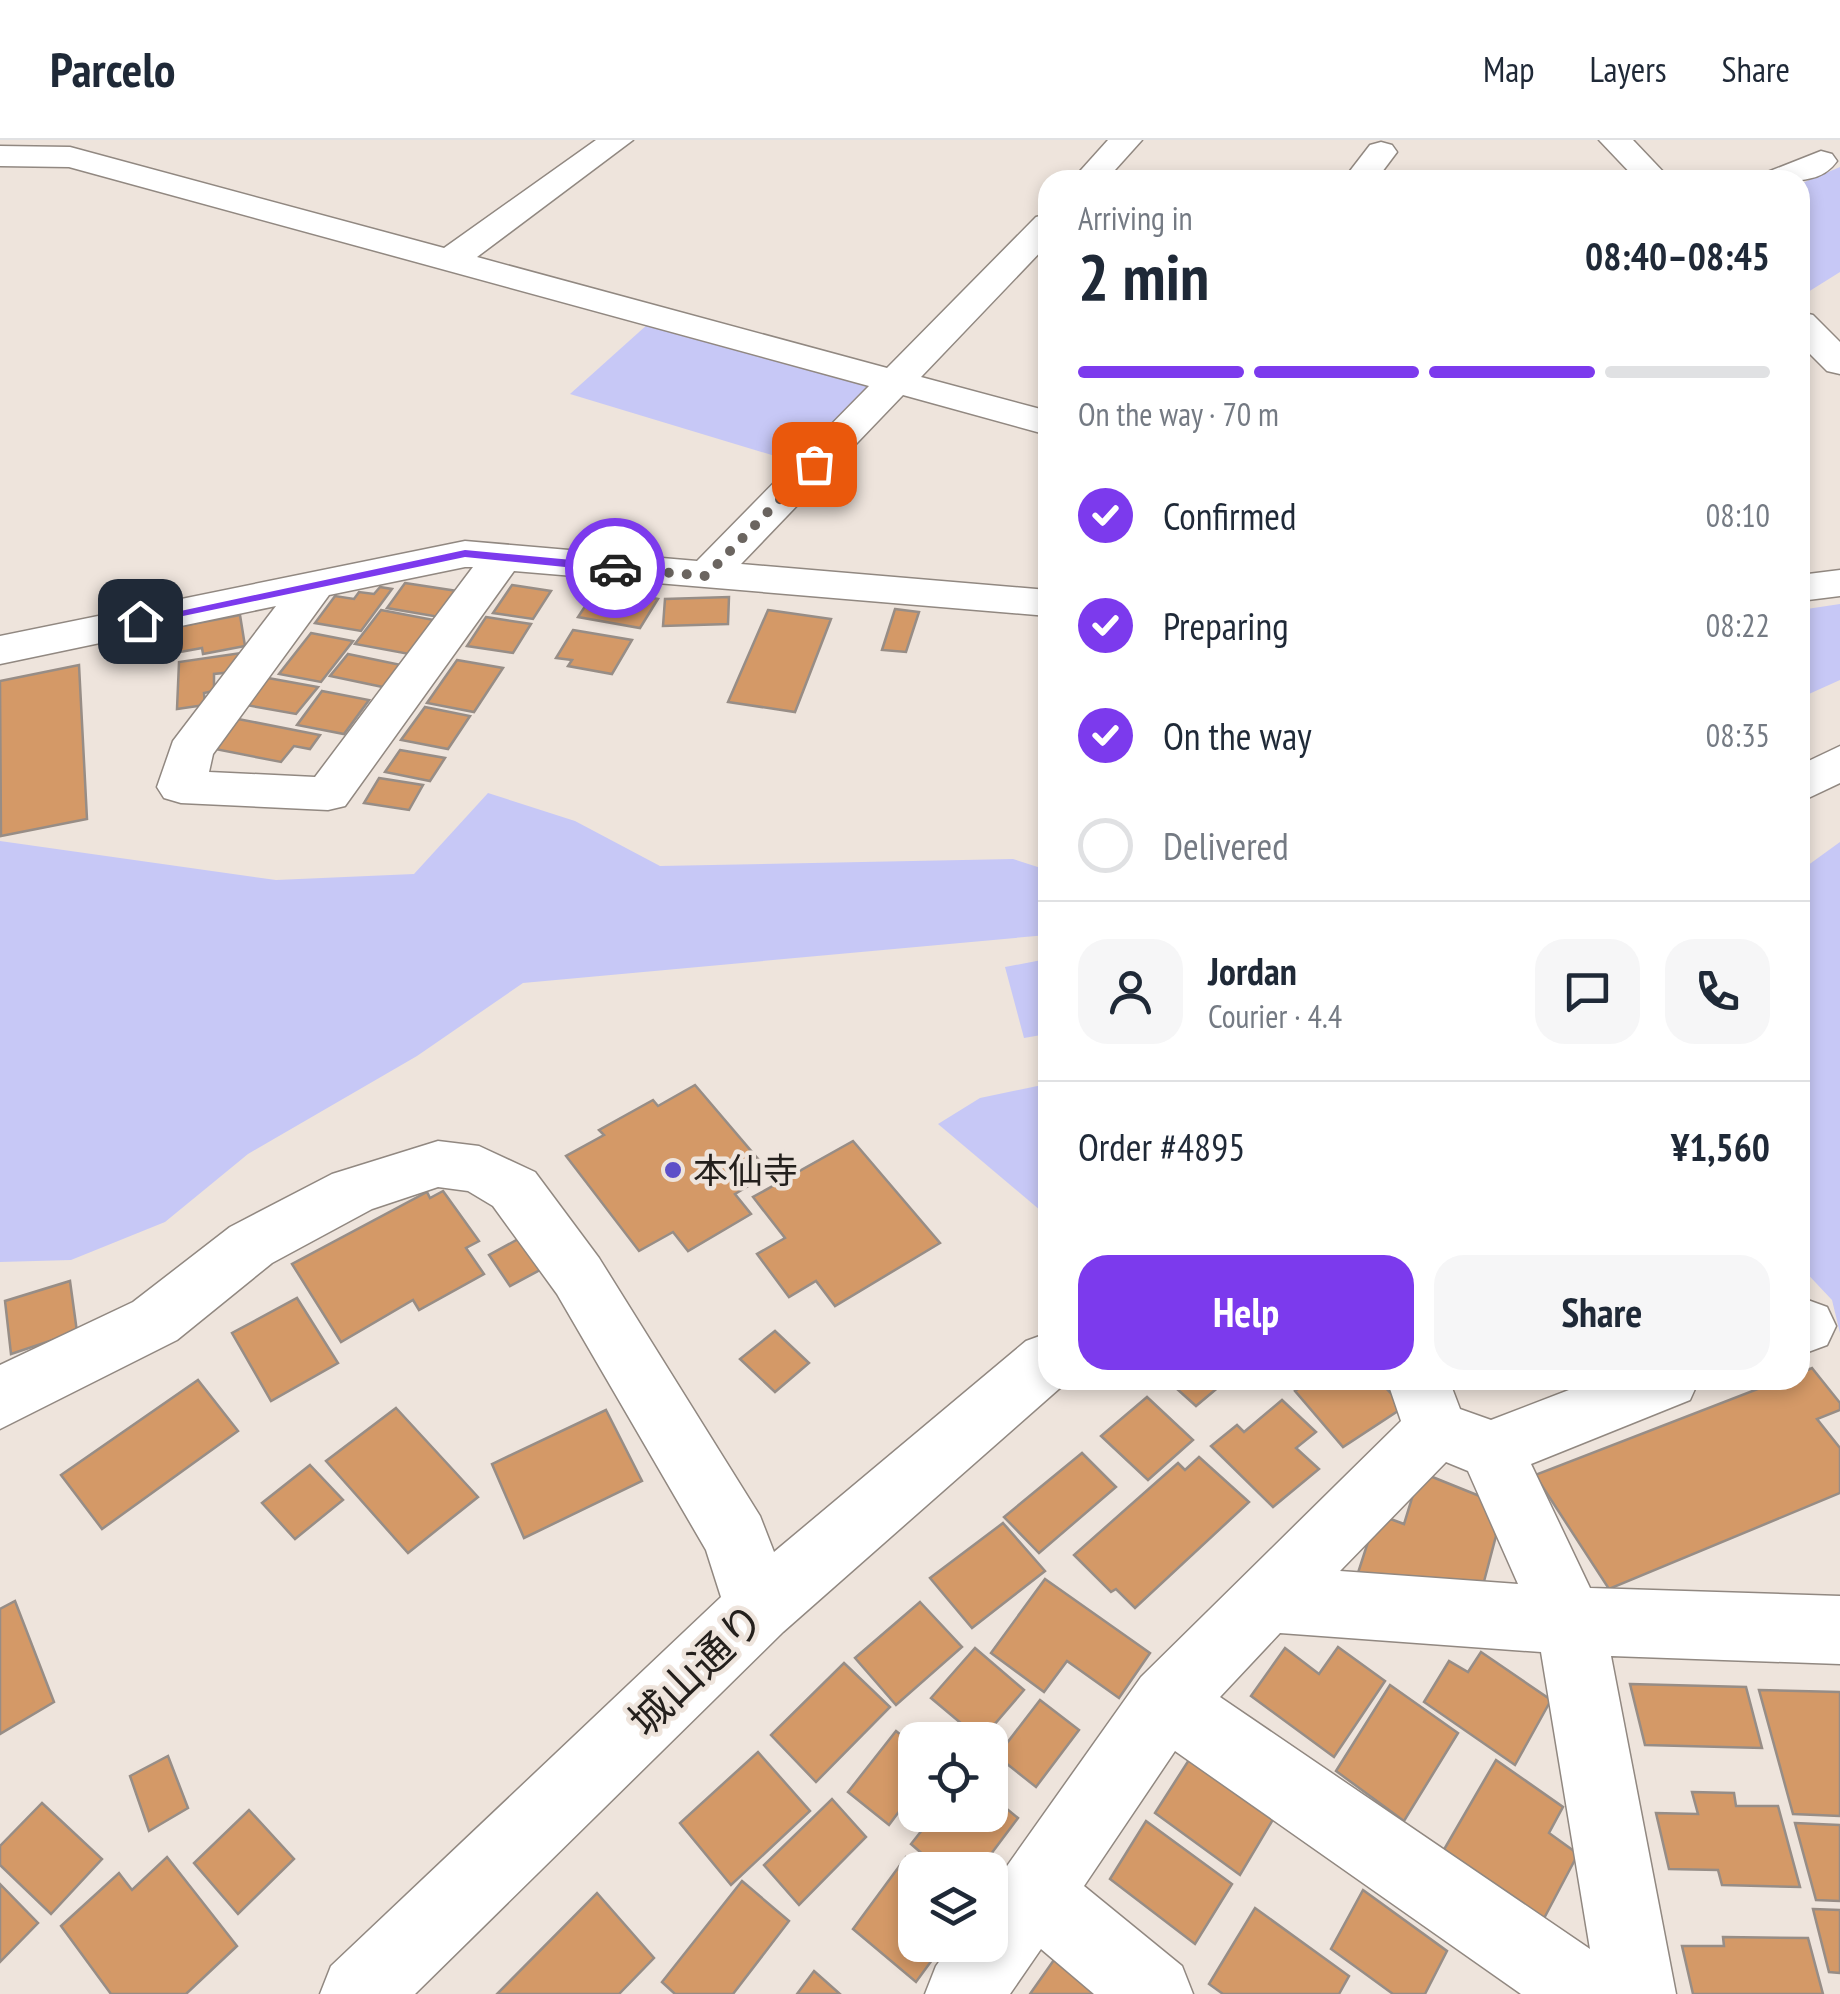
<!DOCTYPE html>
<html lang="en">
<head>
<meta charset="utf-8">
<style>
  body { margin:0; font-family:"PT Sans Narrow","Noto Sans JP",sans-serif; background:#f6f6f7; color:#1f2937; height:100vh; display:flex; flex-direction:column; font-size:38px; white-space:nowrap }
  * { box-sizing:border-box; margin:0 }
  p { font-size:32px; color:#747a83 }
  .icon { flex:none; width:55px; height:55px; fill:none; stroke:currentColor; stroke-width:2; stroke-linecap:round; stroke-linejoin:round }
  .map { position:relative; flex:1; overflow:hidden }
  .sheet { position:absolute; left:1038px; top:30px; width:772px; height:1220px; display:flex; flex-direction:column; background:#fff; border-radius:30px; box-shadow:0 5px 15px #0003 }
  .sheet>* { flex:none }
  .buttons { position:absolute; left:898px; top:1582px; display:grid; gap:20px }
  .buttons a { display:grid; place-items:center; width:110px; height:110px; border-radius:20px; background:#fff; box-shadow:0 5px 15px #0003; font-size:50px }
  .pin { position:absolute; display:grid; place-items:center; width:85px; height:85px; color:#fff; margin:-42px; border-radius:20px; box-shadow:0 5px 15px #0006 }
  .courier { position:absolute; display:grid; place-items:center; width:100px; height:100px; margin:-50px; border:8px solid #7c3aed; border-radius:50%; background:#fff; color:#222; box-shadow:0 2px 12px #0007 }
  .overview em { font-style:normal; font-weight:600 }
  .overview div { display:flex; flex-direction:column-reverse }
  .overview { display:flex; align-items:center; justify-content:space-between; height:170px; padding:0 40px }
  h1 { font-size:65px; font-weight:600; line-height:75px }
  .bar { display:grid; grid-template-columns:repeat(4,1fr); gap:15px 10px; align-content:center; height:120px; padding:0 40px }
  .bar i { height:12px; border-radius:8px; background:#e0e1e3 }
  .bar .active { background:#7c3aed }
  .bar p { grid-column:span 4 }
  .line { display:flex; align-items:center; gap:25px; padding:0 40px; border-top:2px solid #e0e1e3 }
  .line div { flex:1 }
  .round { display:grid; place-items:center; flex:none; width:105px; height:105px; border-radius:30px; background:#f6f6f7 }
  ol { padding:0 40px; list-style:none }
  li { display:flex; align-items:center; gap:30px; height:110px }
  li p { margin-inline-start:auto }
  li .icon { padding:10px; border-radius:50%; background:#7c3aed; color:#fff; stroke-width:4 }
  li:last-child { color:#747a83 }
  li i { width:55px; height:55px; border:5px solid #e0e1e3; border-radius:50% }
  .button { display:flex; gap:20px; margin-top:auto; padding:20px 40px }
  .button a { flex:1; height:115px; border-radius:30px; background:#7c3aed; color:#fff; font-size:40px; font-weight:600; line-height:115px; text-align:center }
  .button a+a { background:#f6f6f7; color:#1f2937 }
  header { display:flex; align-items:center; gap:60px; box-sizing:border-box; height:140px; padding:0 50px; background:#fff; border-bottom:2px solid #e0e1e3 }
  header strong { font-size:48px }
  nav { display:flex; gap:55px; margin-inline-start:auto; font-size:35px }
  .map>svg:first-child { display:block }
</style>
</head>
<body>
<header>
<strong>Parcelo</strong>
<nav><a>Map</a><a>Layers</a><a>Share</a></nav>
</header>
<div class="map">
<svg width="1840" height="1854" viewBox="0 0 1840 1854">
  <rect width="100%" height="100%" fill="#eee4dc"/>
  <!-- green -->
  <g fill="#c7c8f6">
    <path d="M1840,27V132L1800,157V44Z"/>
    <path d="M648,184L879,246L798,323L570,254Z"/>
    <path d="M1840,464V540L1800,558V470Z"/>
    <path d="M488,653L575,681L660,726L1013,719L1047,730V795L523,843L417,916L248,1014L165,1082L71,1120L0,1122V701L276,740L414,734Z"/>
    <path d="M1840,702V1193L1832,1160L1800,1126V731Z"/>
    <path d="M1047,819V894L1024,898L1005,827Z"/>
    <path d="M1047,944H1048L1047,1076L938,984L980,958Z"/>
  </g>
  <!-- building -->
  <g fill="#d49967" stroke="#978d86" stroke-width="2.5">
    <path d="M405,443L457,451L439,477L387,468Z"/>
    <path d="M512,445L551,451L533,479L493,473Z"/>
    <path d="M380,447L392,449L361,491L315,483L335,456L354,459L359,452L374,454Z"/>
    <path d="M597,448L658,459L640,488L578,477Z"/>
    <path d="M729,457L728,484L663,486L665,459Z"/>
    <path d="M895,469L919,472L906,512L882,510Z"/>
    <path d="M381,470L434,480L409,514L355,504Z"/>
    <path d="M768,470L831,479L795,572L728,562Z"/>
    <path d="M240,475L245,506L203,514L202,508L180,512L177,487Z"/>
    <path d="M486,477L531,484L513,513L467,506Z"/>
    <path d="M573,490L632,500L612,534L568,526L572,520L556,518Z"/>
    <path d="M311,493L353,501L321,542L279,534Z"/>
    <path d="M241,513L233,532L214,534V551L204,553L205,565L177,569L179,522Z"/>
    <path d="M348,514L401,525L383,547L330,536Z"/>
    <path d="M457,520L503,528L474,572L427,563Z"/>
    <path d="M79,525L87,679L1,696L0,541Z"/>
    <path d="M268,538L318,547L296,574L246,565Z"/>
    <path d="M322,551L369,560L344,594L297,585Z"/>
    <path d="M425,567L470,576L448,609L401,600Z"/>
    <path d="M238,579L320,595L310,609L294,606L281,622L215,609Z"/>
    <path d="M400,610L445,618L430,641L385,632Z"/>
    <path d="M379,638L423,645L409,670L364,663Z"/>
    <path d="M695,945L770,1033L735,1054L751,1074L688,1111L673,1092L639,1111L566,1016L604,995L599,990L653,960L658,966Z"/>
    <path d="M853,1001L940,1103L835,1166L816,1141L789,1157L757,1114L785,1098L753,1057Z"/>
    <path d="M443,1051L479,1101L466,1108L484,1134L419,1170L413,1160L341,1202L292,1124L427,1052L430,1058Z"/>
    <path d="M533,1091L555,1122L510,1146L489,1115Z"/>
    <path d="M70,1141L77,1192L11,1214L5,1161Z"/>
    <path d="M297,1158L338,1223L271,1261L232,1193Z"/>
    <path d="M775,1191L809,1223L775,1252L740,1219Z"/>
    <path d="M1812,1228L1840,1263V1270L1817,1279L1840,1308V1353L1609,1449L1535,1335L1781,1240H1800V1233Z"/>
    <path d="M198,1240L238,1291L102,1389L61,1335Z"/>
    <path d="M1167,1240H1227L1196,1266Z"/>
    <path d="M1312,1240H1378L1404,1267L1343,1307L1295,1251Z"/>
    <path d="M1147,1257L1193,1300L1148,1340L1101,1296Z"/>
    <path d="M1282,1260L1316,1292L1296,1308L1319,1329L1273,1367L1211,1306L1237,1285L1244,1292Z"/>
    <path d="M396,1268L478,1357L408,1413L326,1321Z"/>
    <path d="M606,1270L642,1341L524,1398L492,1324Z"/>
    <path d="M1082,1313L1116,1347L1039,1413L1004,1377Z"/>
    <path d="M1199,1317L1249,1362L1135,1468L1116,1449L1111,1452L1074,1415L1178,1323L1185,1330Z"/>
    <path d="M310,1325L343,1360L295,1399L262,1363Z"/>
    <path d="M1420,1332L1487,1359L1496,1396L1482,1449L1357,1436L1377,1374L1404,1384Z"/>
    <path d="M1003,1383L1045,1431L972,1488L930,1438Z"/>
    <path d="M1045,1439L1150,1513L1119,1558L1067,1521L1044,1552L991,1513Z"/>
    <path d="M15,1461L54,1562L0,1594V1469Z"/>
    <path d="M920,1462L962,1507L896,1565L855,1518Z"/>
    <path d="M1338,1507L1385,1541L1334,1617L1251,1556L1285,1508L1319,1534Z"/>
    <path d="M975,1508L1024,1550L981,1600L931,1558Z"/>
    <path d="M1481,1512L1551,1560L1515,1625L1424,1562L1449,1521L1468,1532Z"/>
    <path d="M844,1523L890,1567L816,1642L771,1595Z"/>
    <path d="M1630,1544L1746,1547L1762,1608L1645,1605Z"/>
    <path d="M1390,1545L1458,1593L1404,1681L1336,1631Z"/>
    <path d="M1759,1550L1840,1552V1676L1793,1674Z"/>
    <path d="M1040,1560L1079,1590L1036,1647L997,1616Z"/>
    <path d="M896,1591L915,1606V1650L889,1685L848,1652Z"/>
    <path d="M758,1612L810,1671L731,1745L680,1683Z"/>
    <path d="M1194,1612L1278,1671L1240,1735L1155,1673Z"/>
    <path d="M168,1616L188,1668L149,1691L130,1636Z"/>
    <path d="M1496,1620L1563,1667L1549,1693L1578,1714L1540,1786L1442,1713Z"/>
    <path d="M1692,1652L1734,1653L1736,1666H1778L1800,1747L1722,1745L1718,1730L1669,1729L1656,1673L1698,1674Z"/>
    <path d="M990,1655L1018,1678L979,1730H941L911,1704L934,1675H990Z"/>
    <path d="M832,1659L866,1697L799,1765L764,1725Z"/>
    <path d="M42,1663L102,1719L51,1774L0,1725V1706Z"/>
    <path d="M249,1670L294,1719L238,1774L194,1723Z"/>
    <path d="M1146,1681L1232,1744L1195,1804L1110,1739Z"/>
    <path d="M1795,1683L1840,1685V1761L1816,1760Z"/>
    <path d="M167,1717L237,1806L186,1854H111L61,1786L119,1733L132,1750Z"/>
    <path d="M906,1717L922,1730H915V1805H943L916,1842L853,1789Z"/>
    <path d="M742,1741L789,1781L733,1854H675L662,1842Z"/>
    <path d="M0,1744L38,1783L0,1822Z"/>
    <path d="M1363,1750L1447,1811L1425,1854H1393L1331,1809Z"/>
    <path d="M597,1753L654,1818L619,1854H497Z"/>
    <path d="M1255,1768L1349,1836L1339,1854H1223L1209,1844Z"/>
    <path d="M1813,1769L1840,1770V1833L1829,1832Z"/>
    <path d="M1723,1797L1808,1798L1823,1854H1693L1682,1806H1724Z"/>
    <path d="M1056,1817L1102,1854H1030Z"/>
    <path d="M814,1831L840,1854H797Z"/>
  </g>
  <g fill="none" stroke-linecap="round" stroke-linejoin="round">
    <!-- minor casing -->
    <g stroke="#918881" stroke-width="3">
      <g id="minor">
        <path d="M596,0H633L477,117L887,228L1036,77L1048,74V104L921,237L1048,271V295L903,255L741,424L1048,450V476L514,431L345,666L328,670L181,663L164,658L157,647L173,601L276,466L0,524V496L465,401L697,421L869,246L69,27L0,26V6L70,7L444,108ZM465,427H473L315,637L209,632L213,614L329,455Z"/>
        <path d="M1108,0H1142L1106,40H1072Z"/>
        <path d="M1599,0H1633L1671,40H1637Z"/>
        <path d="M1381,2L1392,5L1397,12L1376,40H1343L1370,5Z"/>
        <path d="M1821,11L1832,14L1837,21C1820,46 1787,40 1761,40L1765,33Z"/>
        <path d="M1800,172L1813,175L1840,202V234L1827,231L1800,204Z"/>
        <path d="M1840,430V456L1800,461V435Z"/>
        <path d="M1840,606V643L1800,662V625Z"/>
        <path d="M438,1001L479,1006L535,1032L599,1118L760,1376L774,1412L1026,1201L1048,1193V1240H1069L783,1492L415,1854H320L331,1826L721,1457L706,1410L557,1154L493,1066L468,1051L438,1047L372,1069L272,1123L177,1200L0,1289V1225L133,1162L230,1087L332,1034Z"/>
        <path d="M1805,1159L1827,1167L1836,1186L1827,1205L1800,1215V1161Z"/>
        <path d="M1387,1240H1449L1460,1269L1491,1280L1595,1240H1699L1690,1260L1531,1324L1590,1448L1840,1456V1524L1611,1516L1676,1854H1521L1175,1611L1084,1746L1182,1826L1193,1854H1094L1041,1809L1010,1854H925L936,1826L951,1805H990V1750L1141,1537L1401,1281ZM1446,1322L1468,1331L1518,1444L1340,1431ZM1280,1493L1541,1512L1590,1809L1220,1557Z"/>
      </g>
    </g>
    <!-- minor -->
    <use href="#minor" fill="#fff" fill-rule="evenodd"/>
  </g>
  <!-- route -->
  <path fill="#7c3aed" d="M465,410L615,424L621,428L615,432L465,417L140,485L134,481Z"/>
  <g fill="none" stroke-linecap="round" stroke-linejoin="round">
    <!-- done -->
    <path stroke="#6b6560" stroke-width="10" stroke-dasharray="0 18" d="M615,428L706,436L814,324"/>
  </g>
  <!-- markers -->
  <circle fill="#5e4fc8" stroke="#eee4dc" stroke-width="4" cx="673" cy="1030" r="10"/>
  <g text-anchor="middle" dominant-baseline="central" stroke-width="9" stroke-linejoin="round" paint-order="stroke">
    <!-- poi labels -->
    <g font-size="35" fill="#24201d" stroke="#eee4dc" text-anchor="start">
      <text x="693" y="1030">本仙寺</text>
    </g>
    <!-- near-street labels -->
    <g font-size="42" fill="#24201d" stroke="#eee4dc">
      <text transform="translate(696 1529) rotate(-44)">城山通り</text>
    </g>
  </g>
</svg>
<div class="buttons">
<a><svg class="icon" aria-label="locate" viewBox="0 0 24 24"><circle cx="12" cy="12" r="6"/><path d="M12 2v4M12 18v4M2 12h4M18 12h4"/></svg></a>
<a><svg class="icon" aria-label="layers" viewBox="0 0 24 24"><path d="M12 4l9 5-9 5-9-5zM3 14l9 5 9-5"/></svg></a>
</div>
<div class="pin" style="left:814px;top:324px;background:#ea580c"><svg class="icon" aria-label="bag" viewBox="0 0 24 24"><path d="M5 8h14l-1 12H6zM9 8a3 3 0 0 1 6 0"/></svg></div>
<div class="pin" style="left:140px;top:481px;background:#1f2937"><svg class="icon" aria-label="home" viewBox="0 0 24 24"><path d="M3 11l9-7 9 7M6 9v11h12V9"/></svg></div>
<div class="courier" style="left:615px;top:428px"><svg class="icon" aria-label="car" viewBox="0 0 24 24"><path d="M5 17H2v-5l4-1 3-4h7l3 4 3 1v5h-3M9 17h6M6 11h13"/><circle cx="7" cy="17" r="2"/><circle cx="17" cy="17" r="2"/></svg></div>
<section class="sheet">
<div class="overview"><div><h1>2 min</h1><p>Arriving in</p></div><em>08:40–08:45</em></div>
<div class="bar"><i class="active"></i><i class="active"></i><i class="active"></i><i></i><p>On the way · 70 m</p></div>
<ol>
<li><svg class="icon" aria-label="check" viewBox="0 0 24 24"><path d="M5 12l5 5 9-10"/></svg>Confirmed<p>08:10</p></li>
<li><svg class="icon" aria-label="check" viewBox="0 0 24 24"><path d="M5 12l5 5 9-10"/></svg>Preparing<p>08:22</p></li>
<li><svg class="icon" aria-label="check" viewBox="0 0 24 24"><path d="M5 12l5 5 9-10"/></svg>On the way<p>08:35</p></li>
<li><i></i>Delivered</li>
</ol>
<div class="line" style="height:180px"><a class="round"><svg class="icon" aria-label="person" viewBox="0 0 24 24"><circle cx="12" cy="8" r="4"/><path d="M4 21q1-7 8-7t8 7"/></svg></a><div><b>Jordan</b><p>Courier · 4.4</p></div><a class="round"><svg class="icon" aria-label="chat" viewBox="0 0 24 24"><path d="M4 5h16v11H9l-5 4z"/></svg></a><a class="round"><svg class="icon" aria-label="phone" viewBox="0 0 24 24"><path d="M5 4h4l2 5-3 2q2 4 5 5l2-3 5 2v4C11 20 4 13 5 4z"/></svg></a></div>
<div class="line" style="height:130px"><div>Order #4895</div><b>¥1,560</b></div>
<div class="button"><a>Help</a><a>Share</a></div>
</section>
</div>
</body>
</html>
